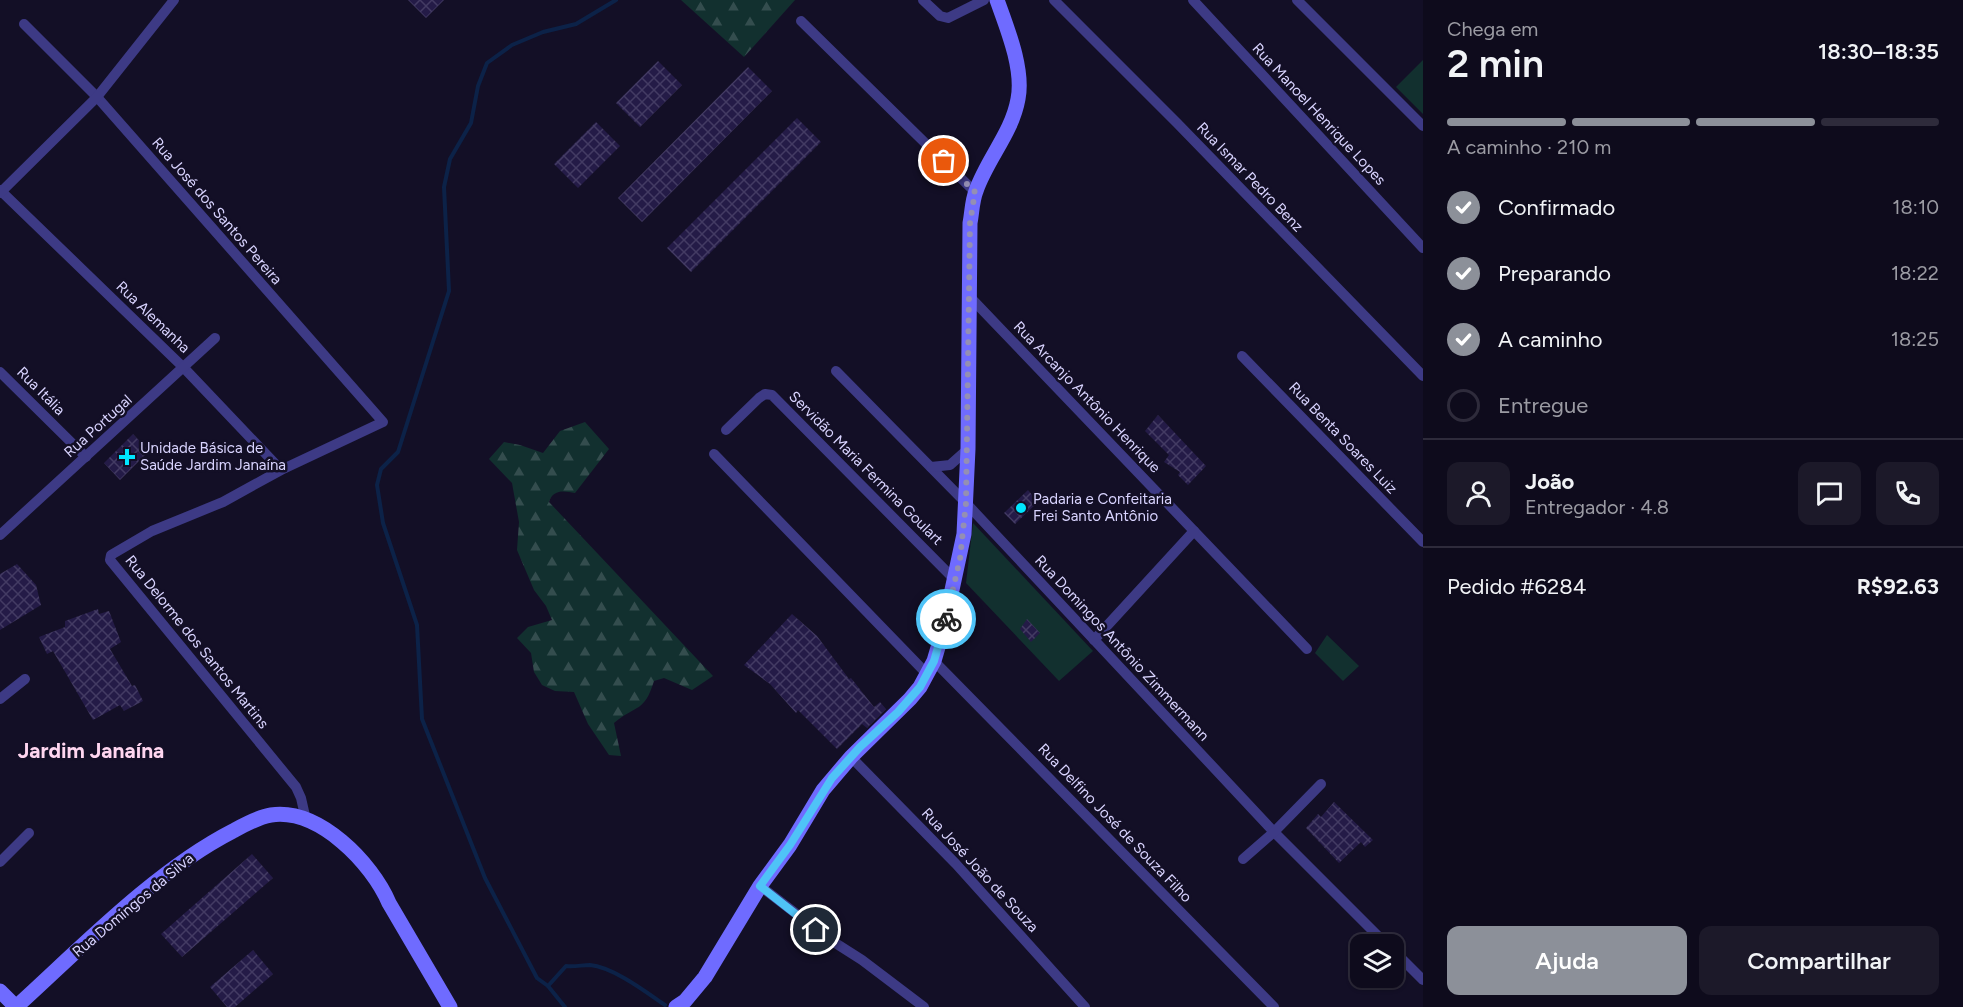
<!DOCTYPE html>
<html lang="pt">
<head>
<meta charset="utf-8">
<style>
  body { margin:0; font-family:Figtree,sans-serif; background:#1c1929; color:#f1f3f6; height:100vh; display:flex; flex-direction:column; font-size:22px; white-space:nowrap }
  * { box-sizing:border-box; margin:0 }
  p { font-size:20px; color:#9b9ba3 }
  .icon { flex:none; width:33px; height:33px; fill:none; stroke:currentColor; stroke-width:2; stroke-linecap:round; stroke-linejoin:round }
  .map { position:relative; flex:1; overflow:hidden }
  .side { display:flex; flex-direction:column; background:#0e0b1c; width:540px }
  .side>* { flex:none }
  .fabs { position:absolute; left:1350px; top:934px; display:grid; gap:12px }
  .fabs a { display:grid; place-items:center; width:54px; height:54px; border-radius:12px; background:#0e0b1c; box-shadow:0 2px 4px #0004,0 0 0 2px #2e2b3b; font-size:30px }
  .pin { position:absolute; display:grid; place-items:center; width:51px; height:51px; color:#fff; margin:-26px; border:3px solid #fff; border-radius:50%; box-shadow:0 2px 6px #0007 }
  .courier { position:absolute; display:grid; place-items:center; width:60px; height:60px; margin:-30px; border:4px solid #4fc3f7; border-radius:50%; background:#fff; color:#222; box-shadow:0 2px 8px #0007 }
  .summary em { font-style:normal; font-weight:600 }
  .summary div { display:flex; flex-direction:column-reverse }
  .summary { display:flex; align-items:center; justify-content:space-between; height:102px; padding:0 24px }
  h1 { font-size:39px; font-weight:600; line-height:45px }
  .bar { display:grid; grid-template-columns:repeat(4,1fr); gap:9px 6px; align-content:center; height:72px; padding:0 24px }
  .bar i { height:8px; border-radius:4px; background:#2e2b3b }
  .bar .active { background:#8c9099 }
  .bar p { grid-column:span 4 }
  .line { display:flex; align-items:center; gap:15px; padding:0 24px; border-top:2px solid #2e2b3b }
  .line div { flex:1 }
  .round { display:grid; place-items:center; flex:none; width:63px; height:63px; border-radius:12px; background:#1c1929 }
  ol { padding:0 24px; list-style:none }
  li { display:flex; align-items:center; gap:18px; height:66px }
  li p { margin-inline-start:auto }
  li .icon { padding:6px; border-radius:50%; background:#8c9099; color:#fff; stroke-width:4 }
  li:last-child { color:#9b9ba3 }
  li i { width:33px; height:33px; border:3px solid #2e2b3b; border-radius:50% }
  .primary-button { display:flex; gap:12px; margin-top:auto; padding:12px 24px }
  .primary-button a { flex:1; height:69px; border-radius:12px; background:#8c9099; color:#fff; font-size:24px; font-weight:600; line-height:69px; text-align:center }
  .primary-button a+a { background:#1c1929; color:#f1f3f6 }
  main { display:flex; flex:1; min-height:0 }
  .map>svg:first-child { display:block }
</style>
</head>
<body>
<main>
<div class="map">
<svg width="1423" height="1007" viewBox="0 0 1423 1007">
  <defs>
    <pattern id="forest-firs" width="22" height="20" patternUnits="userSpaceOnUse" patternTransform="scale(1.5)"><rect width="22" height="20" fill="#12302f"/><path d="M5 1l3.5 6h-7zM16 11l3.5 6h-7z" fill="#344d4e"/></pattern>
    <pattern id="building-cross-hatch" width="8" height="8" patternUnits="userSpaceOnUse" patternTransform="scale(1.5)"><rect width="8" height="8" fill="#241b47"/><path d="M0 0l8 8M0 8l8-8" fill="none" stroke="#433b63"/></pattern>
  </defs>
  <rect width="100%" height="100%" fill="#130f26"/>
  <!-- forest -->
  <g fill="url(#forest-firs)">
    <path d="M681,0H795L744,57Z"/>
    <path d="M585,422L609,449L575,493C564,491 553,489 549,502L713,676L692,690L664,678L654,681C644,713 637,704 614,723L621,756L609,755L588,724L574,692L555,691L542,685L534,672L531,653L517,638L528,627L552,620L546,606L534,590L517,550L519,522L512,483L489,459L504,442L520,445L543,453L560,431Z"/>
  </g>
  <!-- park -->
  <g fill="#12302f">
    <path d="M1423,60V114L1396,87Z"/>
    <path d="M973,523L1093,651L1059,681L966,583Z"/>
    <path d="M1327,635L1359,666L1343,681L1315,653Z"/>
  </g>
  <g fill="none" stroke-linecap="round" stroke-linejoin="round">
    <!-- stream -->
    <g stroke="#0c2248" stroke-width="4">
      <path d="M548,986L566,966C575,967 582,965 590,965C613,967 646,992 665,1005"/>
      <path d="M565,1007L548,986L537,978L485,878L422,719L417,625L383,523L377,485L381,469L398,452L449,291L444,187L450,159L471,123L478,86L487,63L512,45L543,32L576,24L616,0"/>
    </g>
  </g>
  <!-- building -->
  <g fill="url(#building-cross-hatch)">
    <path d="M408,0H444L426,18Z"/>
    <path d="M658,61L682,85L640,127L616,103Z"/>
    <path d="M748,67L772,91L642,222L618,198Z"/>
    <path d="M797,118L821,142L691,272L667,248Z"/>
    <path d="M596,122L620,146L578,188L554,164Z"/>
    <path d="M1158,415L1206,466L1188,485L1178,475L1180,472L1164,462L1169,455L1145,431Z"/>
    <path d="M133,434L149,451L120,480L104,463Z"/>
    <path d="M1028,490L1038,502L1015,524L1004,513Z"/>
    <path d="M17,564L36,585L41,605L0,630V574Z"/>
    <path d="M98,609L99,614L109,611L121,642L110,649L132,686L135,685L143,701L124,711L120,705L93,720L53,651L47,654L39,637L65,627V621Z"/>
    <path d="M792,614L817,636L849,679L851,678L874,707L880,702L886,709L867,728L862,724L837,749L798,710L796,713L770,684L744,665Z"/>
    <path d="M1027,619L1040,633L1031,642L1020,629Z"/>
    <path d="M1334,802L1373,840L1365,847L1361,842L1339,863L1306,828L1318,814L1321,817Z"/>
    <path d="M252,854L273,878L182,957L161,934Z"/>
    <path d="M253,950L273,974L235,1007H227L210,987Z"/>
  </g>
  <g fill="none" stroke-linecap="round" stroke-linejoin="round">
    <!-- street -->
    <g stroke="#3d3a85" stroke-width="10">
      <path d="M923,0L940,16L948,18L984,0"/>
      <path d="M1054,0L1177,123L1423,376"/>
      <path d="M1193,0L1423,248"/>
      <path d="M1297,0L1423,126"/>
      <path d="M801,21L975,192"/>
      <path d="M24,24L97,97L383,422L281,470L223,502L152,531L111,555L110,560L296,787L301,798L306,820"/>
      <path d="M0,190L184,368L281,470"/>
      <path d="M0,193L97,97L174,0"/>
      <path d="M970,297L1307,649"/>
      <path d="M1242,356L1423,542"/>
      <path d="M836,371L966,503L1274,832L1387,945"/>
      <path d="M0,372L86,457"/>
      <path d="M726,430L759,398L765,394L772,395L955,580"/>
      <path d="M714,454L927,674"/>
      <path d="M931,467L950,465L968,449"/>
      <path d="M0,535L215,338"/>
      <path d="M1094,640L1194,531"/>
      <path d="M934,661L1274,1007"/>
      <path d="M0,699L25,679"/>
      <path d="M851,757L956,864L1085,1007"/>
      <path d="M1243,859L1274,832L1321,784"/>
      <path d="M0,862L29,833"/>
      <path d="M760,886L829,939L862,960L924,1007"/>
      <path d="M1394,951L1423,980"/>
    </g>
    <!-- secondary -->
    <g stroke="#6f6bff" stroke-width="15">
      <path d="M0,991L16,1007C81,948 155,871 233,831C244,825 258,817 271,815C319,808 372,863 389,903L450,1007"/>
      <path d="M676,1007L685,1001L705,977L760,886L790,845L823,790L851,757L910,699L920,687L934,661L944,627L964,534L968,449L970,223C972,213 972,201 976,191C987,159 1012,133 1018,99C1024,69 1007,28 997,0"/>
    </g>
  </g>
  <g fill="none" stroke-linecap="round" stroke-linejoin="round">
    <!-- done -->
    <path stroke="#948fb3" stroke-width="6" stroke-dasharray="0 10.8" d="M944,161L975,192L970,223L966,503L960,559L946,619"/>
    <!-- route -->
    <path stroke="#4fc3f7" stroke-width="8" d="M816,930L760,886L790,845L832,778L860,747L898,712L920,687L934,661L946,619"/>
  </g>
  <!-- markers -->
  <g fill="#00e5ff" stroke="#130f26" stroke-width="2">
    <path d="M124 448h6v6h6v6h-6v6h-6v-6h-6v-6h6z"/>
    <circle cx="1021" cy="508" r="6"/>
  </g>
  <g text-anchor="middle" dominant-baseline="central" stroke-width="5" stroke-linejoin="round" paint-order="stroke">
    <!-- street labels -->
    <g font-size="15" fill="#d9d4ff" stroke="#130f26">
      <text transform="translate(1319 114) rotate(47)">Rua Manoel Henrique Lopes</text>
      <text transform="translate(1250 177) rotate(46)">Rua Ismar Pedro Benz</text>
      <text transform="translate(217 211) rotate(49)">Rua José dos Santos Pereira</text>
      <text transform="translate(153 317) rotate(44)">Rua Alemanha</text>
      <text transform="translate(41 391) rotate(45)">Rua Itália</text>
      <text transform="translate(1087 397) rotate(46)">Rua Arcanjo Antônio Henrique</text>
      <text transform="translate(98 426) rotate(-42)">Rua Portugal</text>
      <text transform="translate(1343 438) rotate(46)">Rua Benta Soares Luiz</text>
      <text transform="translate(866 468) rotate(45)">Servidão Maria Fermina Goulart</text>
      <text transform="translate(197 642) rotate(51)">Rua Delorme dos Santos Martins</text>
      <text transform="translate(1122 648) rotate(47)">Rua Domingos Antônio Zimmermann</text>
      <text transform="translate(1115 823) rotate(46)">Rua Delfino José de Souza Filho</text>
      <text transform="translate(980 870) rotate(47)">Rua José João de Souza</text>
      <text transform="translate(133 905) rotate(-40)">Rua Domingos da Silva</text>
    </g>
    <!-- poi labels -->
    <g font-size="15" fill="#d9d4ff" stroke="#130f26" text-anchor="start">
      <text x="140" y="448">Unidade Básica de<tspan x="140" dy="17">Saúde Jardim Janaína</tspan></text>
      <text x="1033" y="499">Padaria e Confeitaria<tspan x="1033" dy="17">Frei Santo Antônio</tspan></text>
    </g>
    <!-- district labels -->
    <g font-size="21" font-weight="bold" fill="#ffd6f0" stroke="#130f26">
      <text x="91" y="750">Jardim Janaína</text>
    </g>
  </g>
</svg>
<div class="fabs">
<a><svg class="icon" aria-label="layers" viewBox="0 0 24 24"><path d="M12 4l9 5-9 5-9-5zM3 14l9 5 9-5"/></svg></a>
</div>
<div class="pin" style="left:944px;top:161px;background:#ea580c"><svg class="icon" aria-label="bag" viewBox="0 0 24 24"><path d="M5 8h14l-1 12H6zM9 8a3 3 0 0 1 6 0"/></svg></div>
<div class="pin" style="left:816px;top:930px;background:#1f2937"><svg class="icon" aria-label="home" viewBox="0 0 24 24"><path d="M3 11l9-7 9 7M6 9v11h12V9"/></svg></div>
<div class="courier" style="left:946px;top:619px"><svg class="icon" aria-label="bike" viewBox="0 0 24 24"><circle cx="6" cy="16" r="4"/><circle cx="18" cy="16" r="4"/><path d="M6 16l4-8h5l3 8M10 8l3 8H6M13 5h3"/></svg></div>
</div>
<section class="side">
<div class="summary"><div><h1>2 min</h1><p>Chega em</p></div><em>18:30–18:35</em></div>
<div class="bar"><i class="active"></i><i class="active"></i><i class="active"></i><i></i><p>A caminho · 210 m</p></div>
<ol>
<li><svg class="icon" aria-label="check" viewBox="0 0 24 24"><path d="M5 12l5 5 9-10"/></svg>Confirmado<p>18:10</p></li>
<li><svg class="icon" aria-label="check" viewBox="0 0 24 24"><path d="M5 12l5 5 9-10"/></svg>Preparando<p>18:22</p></li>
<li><svg class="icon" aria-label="check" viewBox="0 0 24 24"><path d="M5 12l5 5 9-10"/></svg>A caminho<p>18:25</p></li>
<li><i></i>Entregue</li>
</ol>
<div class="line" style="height:108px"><a class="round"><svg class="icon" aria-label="person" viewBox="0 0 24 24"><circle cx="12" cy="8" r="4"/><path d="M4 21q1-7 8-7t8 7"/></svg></a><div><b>João</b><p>Entregador · 4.8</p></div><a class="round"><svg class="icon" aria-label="chat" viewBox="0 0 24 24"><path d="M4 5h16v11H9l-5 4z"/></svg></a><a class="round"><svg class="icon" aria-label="phone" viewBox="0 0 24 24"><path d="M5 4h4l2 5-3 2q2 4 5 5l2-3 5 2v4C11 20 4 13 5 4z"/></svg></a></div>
<div class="line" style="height:78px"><div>Pedido #6284</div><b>R$92.63</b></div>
<div class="primary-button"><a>Ajuda</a><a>Compartilhar</a></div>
</section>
</main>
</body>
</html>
